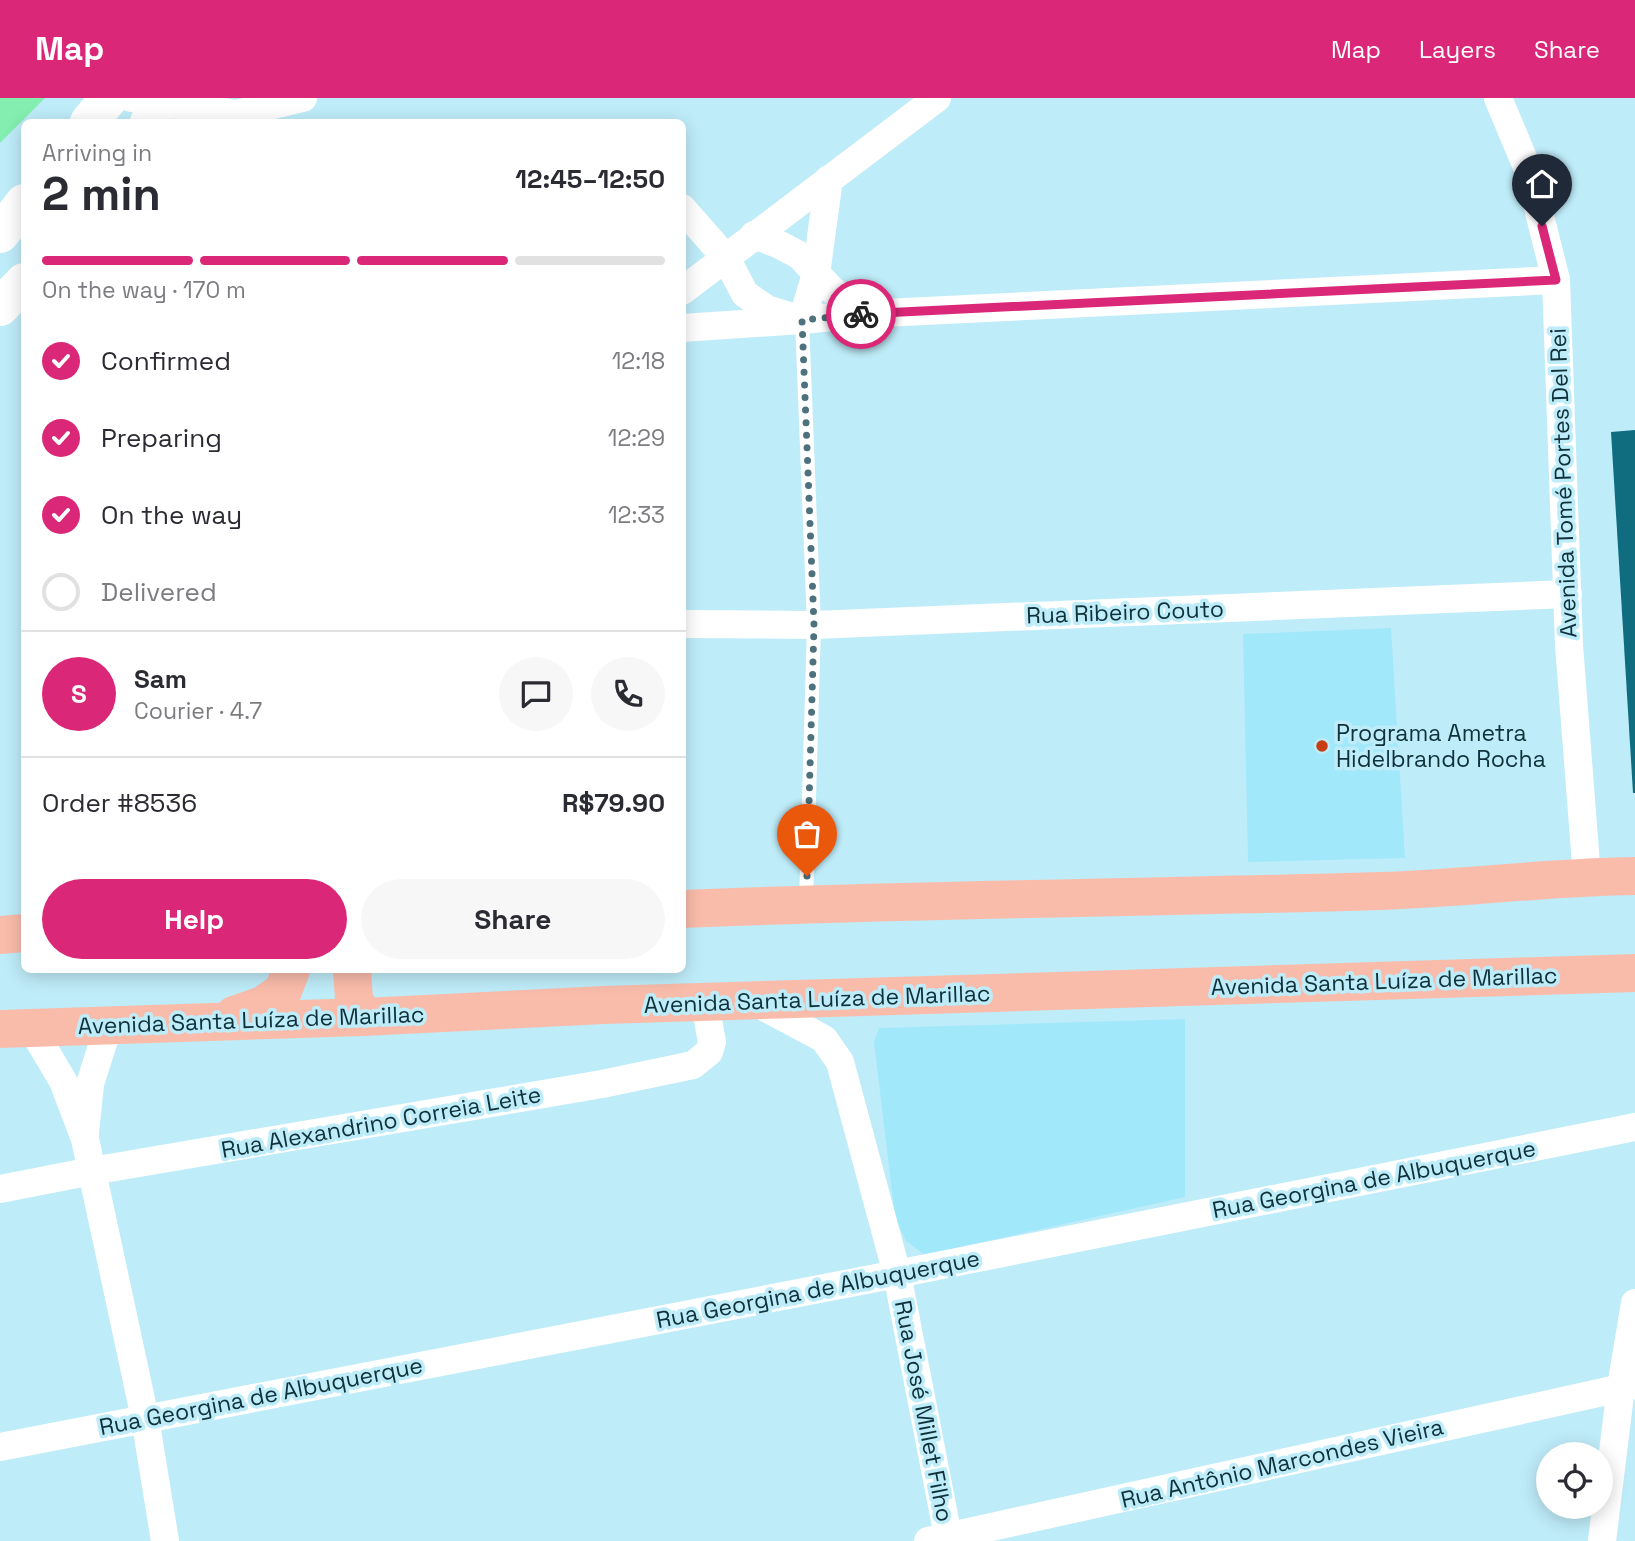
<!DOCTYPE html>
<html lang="en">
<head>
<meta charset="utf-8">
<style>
  body { margin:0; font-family:"Space Grotesk",sans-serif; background:#f7f7f7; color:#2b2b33; height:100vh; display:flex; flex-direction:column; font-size:26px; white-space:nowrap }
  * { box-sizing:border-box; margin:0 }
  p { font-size:23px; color:#7c7c81 }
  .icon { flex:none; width:38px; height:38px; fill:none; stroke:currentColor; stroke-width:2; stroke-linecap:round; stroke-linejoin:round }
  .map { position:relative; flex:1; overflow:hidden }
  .details { position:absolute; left:21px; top:21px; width:665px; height:854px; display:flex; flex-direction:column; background:#fff; border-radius:10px; box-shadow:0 4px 18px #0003 }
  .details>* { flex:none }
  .tools { position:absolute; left:1536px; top:1344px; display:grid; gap:14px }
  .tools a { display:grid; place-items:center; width:77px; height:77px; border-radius:50%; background:#fff; box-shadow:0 4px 18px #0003; font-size:35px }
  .pin { position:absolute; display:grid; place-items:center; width:60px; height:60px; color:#fff; margin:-72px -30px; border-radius:50% 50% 50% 0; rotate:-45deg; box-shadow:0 0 7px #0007 }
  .pin .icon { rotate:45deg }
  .courier { position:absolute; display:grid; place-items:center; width:70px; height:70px; margin:-35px; border:5px solid #db2777; border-radius:50%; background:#fff; color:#222; box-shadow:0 2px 9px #0007 }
  .head em { font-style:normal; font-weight:800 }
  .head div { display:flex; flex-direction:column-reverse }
  .head { display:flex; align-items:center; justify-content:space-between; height:119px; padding:0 21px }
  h1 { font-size:46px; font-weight:800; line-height:52px }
  .bar { display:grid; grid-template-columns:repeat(4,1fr); gap:10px 7px; align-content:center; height:84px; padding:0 21px }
  .bar i { height:9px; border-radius:5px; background:#e1e1e2 }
  .bar .selected { background:#db2777 }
  .bar p { grid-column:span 4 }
  .line { display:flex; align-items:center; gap:18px; padding:0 21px; border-top:2px solid #e1e1e2 }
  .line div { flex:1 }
  .round { display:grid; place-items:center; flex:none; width:74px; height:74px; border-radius:37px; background:#f7f7f7 }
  ol { padding:0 21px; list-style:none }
  li { display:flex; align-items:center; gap:21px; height:77px }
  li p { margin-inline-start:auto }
  li .icon { padding:7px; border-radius:50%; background:#db2777; color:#fff; stroke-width:4 }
  li:last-child { color:#7c7c81 }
  li i { width:38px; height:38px; border:4px solid #e1e1e2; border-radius:50% }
  .action { display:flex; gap:14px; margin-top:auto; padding:14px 21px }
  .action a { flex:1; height:80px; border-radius:42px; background:#db2777; color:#fff; font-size:28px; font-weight:800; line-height:80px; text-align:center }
  .action a+a { background:#f7f7f7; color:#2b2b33 }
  header { display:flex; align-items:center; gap:42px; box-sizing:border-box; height:98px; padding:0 35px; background:#db2777; color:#fff }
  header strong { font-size:33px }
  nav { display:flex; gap:38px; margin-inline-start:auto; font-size:24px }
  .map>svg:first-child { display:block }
</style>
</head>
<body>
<header>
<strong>Map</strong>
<nav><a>Map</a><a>Layers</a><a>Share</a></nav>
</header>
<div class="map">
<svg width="1635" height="1443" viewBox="0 0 1635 1443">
  <rect width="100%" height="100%" fill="#bfecf9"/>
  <!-- built -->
  <g fill="#a2e8fb">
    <path d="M1391,530L1405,760L1248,764L1243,536Z"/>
    <path d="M1185,921V1099L925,1157L906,1143L895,1119L874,944L879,930Z"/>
  </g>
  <!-- green -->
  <path fill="#83eeaf" d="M0,0H45L0,45Z"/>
  <!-- building -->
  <path fill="#106c7f" d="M1635,332V695H1633L1611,334Z"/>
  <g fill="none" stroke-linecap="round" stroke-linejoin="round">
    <!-- lane -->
    <path stroke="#fff" stroke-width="14" d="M802,222L814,527L806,805"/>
    <!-- street -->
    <g stroke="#fff" stroke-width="28">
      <path d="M131,0L236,16L303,0"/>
      <path d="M1498,0L1529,74L1556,182L1569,547L1587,779"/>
      <path d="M682,110L726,160L745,196L767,211L802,222L863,216L1556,182"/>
      <path d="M754,137L780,147L799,157L832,192L863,216"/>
      <path d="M682,193L937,0"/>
      <path d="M682,230L802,222L816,176L829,81"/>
      <path d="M682,526L814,527L1568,496"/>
      <path d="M755,904L824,941L840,964L897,1176L949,1443"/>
      <path d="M31,929L63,983L85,1041L145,1320L165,1443"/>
      <path d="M85,1035L90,986L109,926"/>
      <path d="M0,1091L92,1073L602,986L693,967L709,954L712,944L705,906"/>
      <path d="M0,1349L897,1176L1635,1029"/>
      <path d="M928,1443L1635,1287"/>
      <path d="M1602,1443L1621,1289L1635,1205"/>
    </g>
    <!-- secondary -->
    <g stroke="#fff" stroke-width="38">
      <path d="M89,24L109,0"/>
      <path d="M149,24L165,0"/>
      <path d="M0,136L24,105"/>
      <path d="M0,209L24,184"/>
    </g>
    <!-- primary -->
    <g stroke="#f9bcab" stroke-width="38">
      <path d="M682,811C915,801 1148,800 1381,793C1466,790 1550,779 1635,778"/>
      <path d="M0,837L24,835"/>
      <path d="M352,872L354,901L363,919"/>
      <path d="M234,917L263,907L283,893L291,872"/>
      <path d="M0,931L363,919L604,907L1635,875"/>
    </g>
  </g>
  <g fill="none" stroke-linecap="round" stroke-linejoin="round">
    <!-- done -->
    <path stroke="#4d727d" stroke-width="7" stroke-dasharray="0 12.6" d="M807,778L814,527L802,222L861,216"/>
    <!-- route -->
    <path stroke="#db2777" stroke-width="9" d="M861,216L1556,182L1542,128"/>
  </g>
  <!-- markers -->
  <circle fill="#c63e11" stroke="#bfecf9" stroke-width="2.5" cx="1322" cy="648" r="7"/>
  <g text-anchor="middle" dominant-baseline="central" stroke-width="7" stroke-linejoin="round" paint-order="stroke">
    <!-- street labels -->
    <g font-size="23" fill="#0f313a" stroke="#bfecf9">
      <text transform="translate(1563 385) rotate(-92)">Avenida Tomé Portes Del Rei</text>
      <text transform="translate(1125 514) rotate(-2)">Rua Ribeiro Couto</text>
      <text transform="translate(1384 883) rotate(-2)">Avenida Santa Luíza de Marillac</text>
      <text transform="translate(817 901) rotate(-2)">Avenida Santa Luíza de Marillac</text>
      <text transform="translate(251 922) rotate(-2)">Avenida Santa Luíza de Marillac</text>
      <text transform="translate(381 1024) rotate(-10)">Rua Alexandrino Correia Leite</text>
      <text transform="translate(1374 1081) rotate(-11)">Rua Georgina de Albuquerque</text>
      <text transform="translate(818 1191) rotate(-11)">Rua Georgina de Albuquerque</text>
      <text transform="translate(261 1298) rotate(-11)">Rua Georgina de Albuquerque</text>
      <text transform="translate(924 1313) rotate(79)">Rua José Millet Filho</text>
      <text transform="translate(1282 1365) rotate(-13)">Rua Antônio Marcondes Vieira</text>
    </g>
    <!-- poi labels -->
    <g font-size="23" fill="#0f313a" stroke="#bfecf9" text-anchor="start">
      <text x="1336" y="635">Programa Ametra<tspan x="1336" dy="26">Hidelbrando Rocha</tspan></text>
    </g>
  </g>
</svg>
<div class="tools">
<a><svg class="icon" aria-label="locate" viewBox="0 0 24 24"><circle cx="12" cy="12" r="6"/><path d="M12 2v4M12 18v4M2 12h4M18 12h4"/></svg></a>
</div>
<div class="pin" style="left:807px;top:778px;background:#ea580c"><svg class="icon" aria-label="bag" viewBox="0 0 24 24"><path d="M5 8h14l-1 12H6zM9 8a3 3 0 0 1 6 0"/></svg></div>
<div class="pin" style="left:1542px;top:128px;background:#1f2937"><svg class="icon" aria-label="home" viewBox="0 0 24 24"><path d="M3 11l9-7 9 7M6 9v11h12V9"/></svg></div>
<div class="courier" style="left:861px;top:216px"><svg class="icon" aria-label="bike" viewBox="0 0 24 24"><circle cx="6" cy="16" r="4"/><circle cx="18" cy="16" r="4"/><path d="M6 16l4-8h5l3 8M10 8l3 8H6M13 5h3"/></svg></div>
<section class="details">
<div class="head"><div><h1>2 min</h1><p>Arriving in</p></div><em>12:45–12:50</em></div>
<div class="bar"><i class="selected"></i><i class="selected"></i><i class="selected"></i><i></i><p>On the way · 170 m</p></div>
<ol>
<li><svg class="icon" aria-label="check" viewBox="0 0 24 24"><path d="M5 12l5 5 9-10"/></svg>Confirmed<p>12:18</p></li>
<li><svg class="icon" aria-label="check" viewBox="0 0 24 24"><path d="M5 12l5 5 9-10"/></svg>Preparing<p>12:29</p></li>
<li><svg class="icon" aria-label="check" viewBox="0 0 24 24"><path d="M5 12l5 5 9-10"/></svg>On the way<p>12:33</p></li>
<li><i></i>Delivered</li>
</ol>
<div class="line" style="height:126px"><b class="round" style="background:#db2777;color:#fff">S</b><div><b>Sam</b><p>Courier · 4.7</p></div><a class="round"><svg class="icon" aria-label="chat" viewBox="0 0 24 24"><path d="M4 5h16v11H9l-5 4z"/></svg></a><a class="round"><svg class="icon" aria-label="phone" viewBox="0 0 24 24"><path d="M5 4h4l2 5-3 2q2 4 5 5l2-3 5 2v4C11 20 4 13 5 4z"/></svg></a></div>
<div class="line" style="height:91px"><div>Order #8536</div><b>R$79.90</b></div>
<div class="action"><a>Help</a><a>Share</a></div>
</section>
</div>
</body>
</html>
